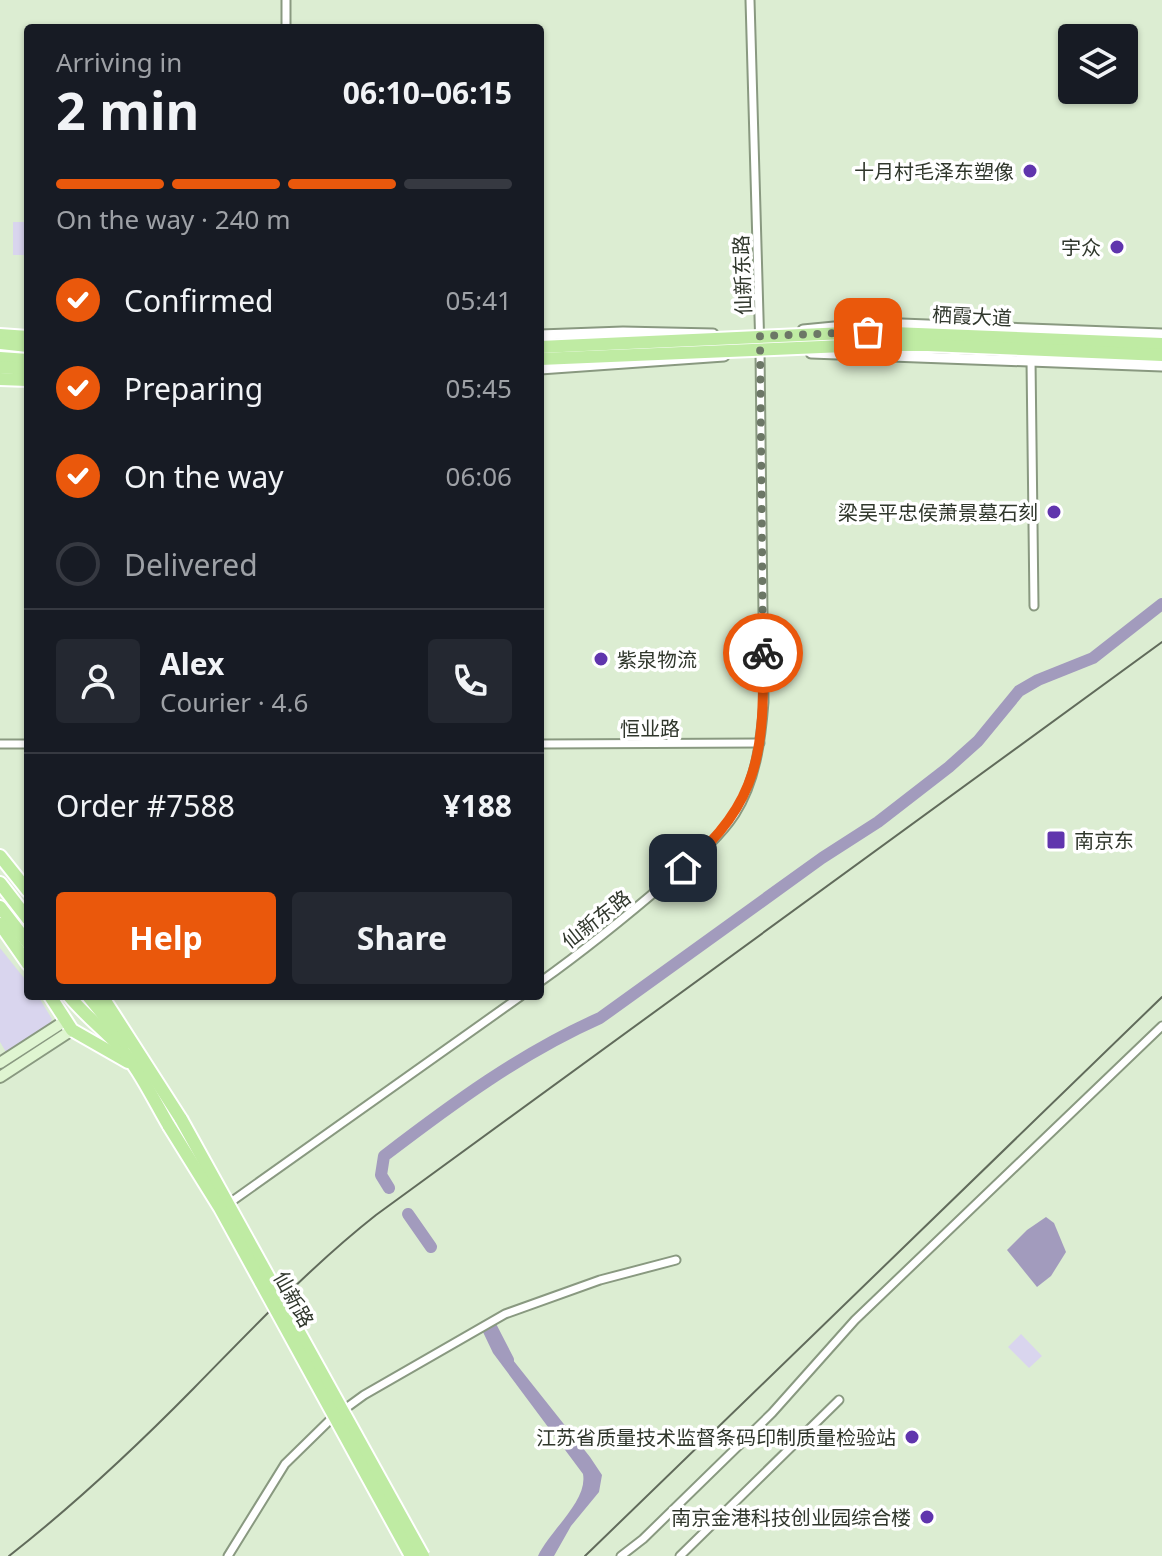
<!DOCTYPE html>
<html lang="en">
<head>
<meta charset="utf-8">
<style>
  body { margin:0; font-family:"Noto Sans","Noto Sans SC",sans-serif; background:#242831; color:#f1f3f6; height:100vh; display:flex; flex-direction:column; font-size:30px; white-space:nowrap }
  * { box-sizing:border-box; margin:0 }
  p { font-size:26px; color:#9ea1a6 }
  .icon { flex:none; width:44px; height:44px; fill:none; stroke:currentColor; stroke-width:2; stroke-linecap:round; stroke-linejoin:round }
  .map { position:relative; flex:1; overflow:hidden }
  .sheet { position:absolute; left:24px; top:24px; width:520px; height:976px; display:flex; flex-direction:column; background:#171b24; border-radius:8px; box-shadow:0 2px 6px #0004 }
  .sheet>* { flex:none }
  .buttons { position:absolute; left:1058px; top:24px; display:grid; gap:16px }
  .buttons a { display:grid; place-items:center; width:80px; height:80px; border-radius:8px; background:#171b24; box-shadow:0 2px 6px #0004; font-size:40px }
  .pin { position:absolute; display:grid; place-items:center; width:68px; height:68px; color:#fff; margin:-34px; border-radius:16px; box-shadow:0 4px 12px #0006 }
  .courier { position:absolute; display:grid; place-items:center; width:80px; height:80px; margin:-40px; border:6px solid #ea580c; border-radius:50%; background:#fff; color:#222; box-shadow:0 2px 10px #0007 }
  .head em { font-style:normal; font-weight:700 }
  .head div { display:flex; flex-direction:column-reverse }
  .head { display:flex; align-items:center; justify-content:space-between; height:136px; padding:0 32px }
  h1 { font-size:52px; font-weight:700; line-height:60px }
  .bar { display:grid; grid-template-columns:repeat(4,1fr); gap:12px 8px; align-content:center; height:96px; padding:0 32px }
  .bar i { height:10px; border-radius:6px; background:#363941 }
  .bar .active { background:#ea580c }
  .bar p { grid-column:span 4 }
  .line { display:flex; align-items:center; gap:20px; padding:0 32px; border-top:2px solid #363941 }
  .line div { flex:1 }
  .round { display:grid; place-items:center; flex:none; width:84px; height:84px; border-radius:8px; background:#242831 }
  ol { padding:0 32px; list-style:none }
  li { display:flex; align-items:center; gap:24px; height:88px }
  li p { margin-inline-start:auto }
  li .icon { padding:8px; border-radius:50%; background:#ea580c; color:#fff; stroke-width:4 }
  li:last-child { color:#9ea1a6 }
  li i { width:44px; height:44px; border:4px solid #363941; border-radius:50% }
  .button { display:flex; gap:16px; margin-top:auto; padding:16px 32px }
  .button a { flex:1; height:92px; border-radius:8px; background:#ea580c; color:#fff; font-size:32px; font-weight:700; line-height:92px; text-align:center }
  .button a+a { background:#242831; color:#f1f3f6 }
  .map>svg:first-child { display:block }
</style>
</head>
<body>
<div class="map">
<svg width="1162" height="1556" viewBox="0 0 1162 1556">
  <rect width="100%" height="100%" fill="#dcedd2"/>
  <!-- green -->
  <g fill="#d9d5ee">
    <rect x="13" y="222" width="15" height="33"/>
    <path d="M0,948L28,983V996H38L52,1019L48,1027L6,1052L0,1042Z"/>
    <path d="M1021,1334L1042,1356L1029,1368L1008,1347Z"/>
  </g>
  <!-- water -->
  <g fill="#a29bbd">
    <path d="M1046,1217L1054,1223L1066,1252L1051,1276L1037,1287L1007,1250L1027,1230Z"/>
    <path d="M486,1326L590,1457L602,1475L599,1492L571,1526L554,1556H538C550,1530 588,1501 583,1474L493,1353L483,1332Z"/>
  </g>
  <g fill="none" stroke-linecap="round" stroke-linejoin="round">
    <!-- river -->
    <g stroke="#a29bbd" stroke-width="12">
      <path d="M389,1188L381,1175L384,1156C452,1104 521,1053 600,1018L822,858L878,822L949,767L978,741L1019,691L1038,680L1093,658L1162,604"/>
      <path d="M408,1214L431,1247"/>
      <path d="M491,1327L508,1360"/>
    </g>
    <!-- minor casing -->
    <g stroke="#899980" stroke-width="11">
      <g id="minor">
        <path d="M286,0V28"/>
        <path d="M1031,360L1034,606"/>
        <path d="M0,744H28"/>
        <path d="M540,744L760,743"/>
        <path d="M540,982C585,950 628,915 670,879C693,859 718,840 735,814C756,781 761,740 764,702L760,351L750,0"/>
        <path d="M228,1204L521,996"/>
        <path d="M228,1556L285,1464L331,1419L364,1395L505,1314L600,1280L676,1260"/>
        <path d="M621,1556L643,1539L772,1413L855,1320L1162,1026"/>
        <path d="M680,1556L839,1400"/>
      </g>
    </g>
    <!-- tertiary casing -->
    <g stroke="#899980" stroke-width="13">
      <g id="tertiary">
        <path d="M803,330L876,323L1162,334"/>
        <path d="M540,335L623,332L713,334"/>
        <path d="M811,353L1162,366"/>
        <path d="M540,369L724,356"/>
      </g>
    </g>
    <!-- secondary casing -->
    <g stroke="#899980" stroke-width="14">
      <g id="secondary">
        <path d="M0,1063L65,1021"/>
        <path d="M0,1077L72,1030"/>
      </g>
    </g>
    <!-- primary casing -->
    <g stroke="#fff" stroke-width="16">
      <g id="primary">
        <path d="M0,335L28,337"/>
        <path d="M0,343L28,346"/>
        <path d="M540,347L868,332L1162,344"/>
        <path d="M0,358L28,360"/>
        <path d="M540,359L868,345H928L1162,355"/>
        <path d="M0,367L28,369"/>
        <path d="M0,379L28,380"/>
        <path d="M0,856L28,891"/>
        <path d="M0,883L28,919"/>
        <path d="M0,907L28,943"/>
        <path d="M0,924L28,964"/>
        <path d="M50,996L72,1030L128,1062"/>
        <path d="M69,996C83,1013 98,1025 114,1041C137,1064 152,1097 169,1126"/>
        <path d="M88,996L126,1043"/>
        <path d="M102,996L181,1119"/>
      </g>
    </g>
    <!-- minor -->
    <use href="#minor" stroke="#fff" stroke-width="7"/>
    <!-- tertiary -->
    <use href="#tertiary" stroke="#fff" stroke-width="9"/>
    <!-- secondary -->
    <use href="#secondary" stroke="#dff5d1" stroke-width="10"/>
    <!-- primary -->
    <use href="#primary" stroke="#bfeba3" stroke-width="12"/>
    <!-- rail -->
    <g stroke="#616b5b" stroke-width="2">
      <path d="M9,1556C74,1505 136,1447 194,1388C253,1328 310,1267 376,1215L1162,642"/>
      <path d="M585,1556L1162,997"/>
    </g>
    <!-- primary-bridge casing -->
    <g stroke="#fff" stroke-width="16" stroke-linecap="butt">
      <g id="primary-bridge">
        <path d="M181,1119L423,1556"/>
        <path d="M169,1126L220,1208L411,1556"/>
      </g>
    </g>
    <!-- primary-bridge -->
    <use href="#primary-bridge" stroke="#bfeba3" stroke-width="12"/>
  </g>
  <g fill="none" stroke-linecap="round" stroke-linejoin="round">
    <!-- done -->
    <path stroke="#6c7766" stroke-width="8" stroke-dasharray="0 14.4" d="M763,653L760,336L868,332"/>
    <!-- route -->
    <path stroke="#ea580c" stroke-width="10" d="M683,868C761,802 764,750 763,653"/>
  </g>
  <!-- markers -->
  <g fill="#6035ad" stroke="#fff" stroke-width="3">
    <circle cx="1030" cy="171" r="8"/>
    <circle cx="1117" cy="247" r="8"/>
    <circle cx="1054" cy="512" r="8"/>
    <circle cx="601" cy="659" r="8"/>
    <rect x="1046" y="830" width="20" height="20" rx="4"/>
    <circle cx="912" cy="1437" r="8"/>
    <circle cx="927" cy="1517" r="8"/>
  </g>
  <g text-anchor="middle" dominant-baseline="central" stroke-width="7" stroke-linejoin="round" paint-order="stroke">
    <!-- poi labels -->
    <g font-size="20" fill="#30372c" stroke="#fff" text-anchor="end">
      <text x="1014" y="171">十月村毛泽东塑像</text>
      <text x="1101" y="247">宇众</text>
      <text x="1038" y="512">梁吴平忠侯萧景墓石刻</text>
      <text x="617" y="659" text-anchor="start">紫泉物流</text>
      <text x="1074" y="840" text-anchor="start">南京东</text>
      <text x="896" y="1437">江苏省质量技术监督条码印制质量检验站</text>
      <text x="911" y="1517">南京金港科技创业园综合楼</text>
    </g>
    <!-- street labels -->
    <g font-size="20" fill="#30372c" stroke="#fff">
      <text transform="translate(742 275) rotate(-92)">仙新东路</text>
      <text transform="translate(972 316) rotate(3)">栖霞大道</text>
      <text x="650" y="728">恒业路</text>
      <text transform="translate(596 919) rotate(-38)">仙新东路</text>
      <text transform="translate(294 1299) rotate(61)">仙新路</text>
    </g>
  </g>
</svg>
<div class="buttons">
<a><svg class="icon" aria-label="layers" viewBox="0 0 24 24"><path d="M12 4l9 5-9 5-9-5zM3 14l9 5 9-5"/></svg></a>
</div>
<div class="pin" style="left:868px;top:332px;background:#ea580c"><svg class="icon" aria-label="bag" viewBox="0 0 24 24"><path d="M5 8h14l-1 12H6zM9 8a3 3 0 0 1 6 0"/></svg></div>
<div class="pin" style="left:683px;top:868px;background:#1f2937"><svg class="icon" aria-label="home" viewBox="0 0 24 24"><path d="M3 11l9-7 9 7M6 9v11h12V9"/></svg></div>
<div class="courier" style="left:763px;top:653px"><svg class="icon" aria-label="bike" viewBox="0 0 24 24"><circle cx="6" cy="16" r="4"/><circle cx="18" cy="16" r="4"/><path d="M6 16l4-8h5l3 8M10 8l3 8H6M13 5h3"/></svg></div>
<section class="sheet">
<div class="head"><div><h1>2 min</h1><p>Arriving in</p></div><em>06:10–06:15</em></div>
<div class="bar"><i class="active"></i><i class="active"></i><i class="active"></i><i></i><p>On the way · 240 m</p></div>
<ol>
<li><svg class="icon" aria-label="check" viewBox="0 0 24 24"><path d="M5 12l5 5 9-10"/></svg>Confirmed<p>05:41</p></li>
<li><svg class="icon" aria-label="check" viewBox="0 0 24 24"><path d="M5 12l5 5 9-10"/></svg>Preparing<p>05:45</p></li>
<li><svg class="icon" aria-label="check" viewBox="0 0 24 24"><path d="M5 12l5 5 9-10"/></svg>On the way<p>06:06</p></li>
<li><i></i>Delivered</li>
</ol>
<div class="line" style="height:144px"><a class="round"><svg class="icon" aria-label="person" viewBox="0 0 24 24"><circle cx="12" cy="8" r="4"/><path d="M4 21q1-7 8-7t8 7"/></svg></a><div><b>Alex</b><p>Courier · 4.6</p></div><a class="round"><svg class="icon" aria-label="phone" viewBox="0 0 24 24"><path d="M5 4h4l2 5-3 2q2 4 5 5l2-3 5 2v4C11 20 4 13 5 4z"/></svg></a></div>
<div class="line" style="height:104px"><div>Order #7588</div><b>¥188</b></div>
<div class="button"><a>Help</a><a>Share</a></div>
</section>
</div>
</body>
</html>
